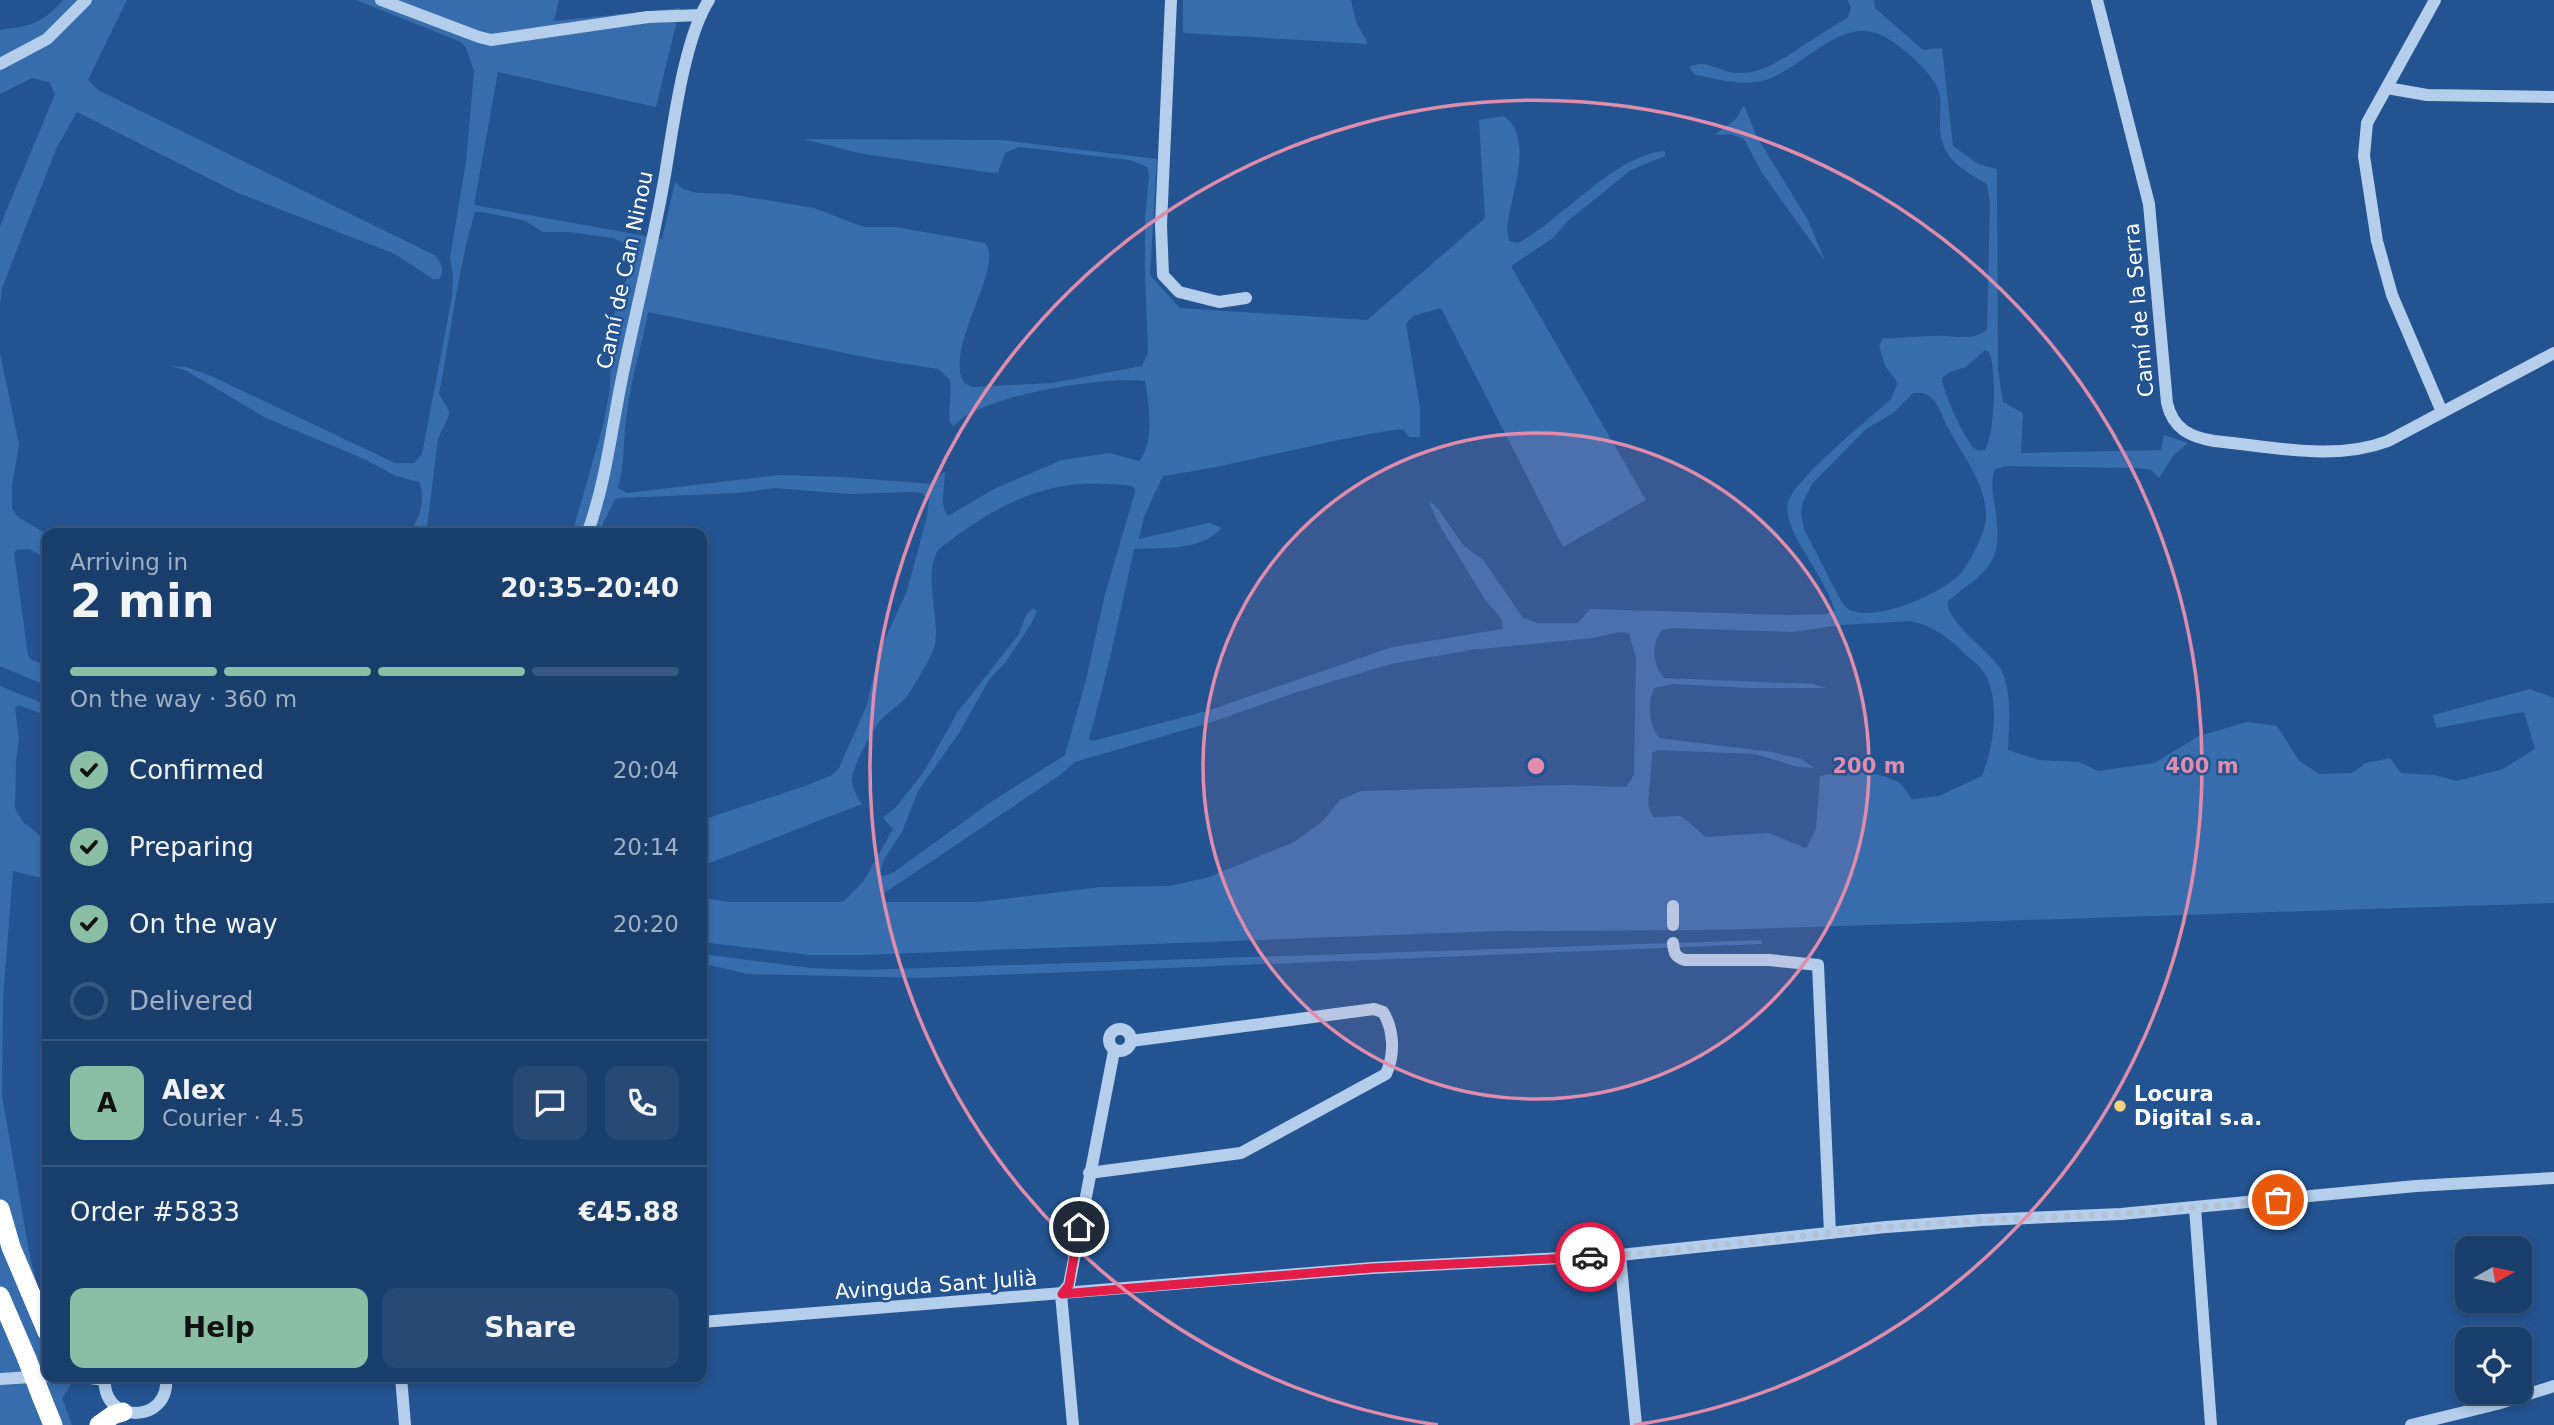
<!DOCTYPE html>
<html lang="en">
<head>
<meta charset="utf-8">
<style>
  body { margin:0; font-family:"DejaVu Sans",sans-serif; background:#274974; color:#f1f3f6; height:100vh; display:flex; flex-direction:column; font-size:26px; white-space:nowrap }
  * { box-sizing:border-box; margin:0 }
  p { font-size:23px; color:#9faec2 }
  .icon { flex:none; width:38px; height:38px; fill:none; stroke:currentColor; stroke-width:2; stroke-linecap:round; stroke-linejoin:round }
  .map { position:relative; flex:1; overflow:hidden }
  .side { position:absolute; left:42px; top:528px; width:665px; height:854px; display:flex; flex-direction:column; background:#1a3e6c; border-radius:14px; box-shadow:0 4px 10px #0003,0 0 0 2px #38577f }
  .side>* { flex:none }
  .needle { width:46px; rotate:81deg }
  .tools { position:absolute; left:2455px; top:1236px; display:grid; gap:14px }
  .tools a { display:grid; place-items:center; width:77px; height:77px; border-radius:14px; background:#1a3e6c; box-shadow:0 4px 10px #0003,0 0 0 2px #38577f; font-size:35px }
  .pin { position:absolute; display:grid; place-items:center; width:60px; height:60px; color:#fff; margin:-30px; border:4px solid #fff; border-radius:50%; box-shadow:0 2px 7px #0007 }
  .courier { position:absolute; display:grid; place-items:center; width:70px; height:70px; margin:-35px; border:5px solid #e11d48; border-radius:50%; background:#fff; color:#222; box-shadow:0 2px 9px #0007 }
  .summary em { font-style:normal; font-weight:600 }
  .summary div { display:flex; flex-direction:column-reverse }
  .summary { display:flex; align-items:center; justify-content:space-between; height:119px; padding:0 28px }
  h1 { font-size:46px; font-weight:600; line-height:52px }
  .bar { display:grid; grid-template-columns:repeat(4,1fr); gap:10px 7px; align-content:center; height:84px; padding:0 28px }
  .bar i { height:9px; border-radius:5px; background:#38577f }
  .bar .selected { background:#8abfa5 }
  .bar p { grid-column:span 4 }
  .line { display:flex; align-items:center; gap:18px; padding:0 28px; border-top:2px solid #38577f }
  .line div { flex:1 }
  .round { display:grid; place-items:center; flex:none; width:74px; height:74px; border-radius:14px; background:#274974 }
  ol { padding:0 28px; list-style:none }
  li { display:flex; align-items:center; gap:21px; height:77px }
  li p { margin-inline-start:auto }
  li .icon { padding:7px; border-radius:50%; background:#8abfa5; color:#111; stroke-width:4 }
  li:last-child { color:#9faec2 }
  li i { width:38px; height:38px; border:4px solid #38577f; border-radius:50% }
  .primary-button { display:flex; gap:14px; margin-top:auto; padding:14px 28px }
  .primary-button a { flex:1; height:80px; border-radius:14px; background:#8abfa5; color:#111; font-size:28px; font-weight:600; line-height:80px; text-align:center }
  .primary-button a+a { background:#274974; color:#f1f3f6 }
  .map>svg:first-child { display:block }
</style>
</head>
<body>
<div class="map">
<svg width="2554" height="1425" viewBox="0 0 2554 1425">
  <rect width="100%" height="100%" fill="#235390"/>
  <!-- green -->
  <g fill="#376dad" fill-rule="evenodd">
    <path d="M63,0H127L88,80L98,90L434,255C442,263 445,270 439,279H433L395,254L238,193L77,112L56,149L2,288L0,305V226L55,94L49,82L32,78L0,94V30C30,26 42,24 63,0Z"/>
    <path d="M356,0H559L554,21L680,8L656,107L498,72L474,205L662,239L675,182L683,189L697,193L730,194L814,208L864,227H896L985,243C1006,265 943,348 964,383L973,387L1052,383L1142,366L1148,353L1145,272V219L1149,176L1147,167L1129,160L1019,147L1005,153L998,172L993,173L858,153L803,139L1002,140L1157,159L1150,275L1180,308L1367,320L1485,218L1479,120L1504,116C1536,140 1509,197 1507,230L1509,241L1518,243C1563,219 1614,155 1665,151V156L1631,170L1568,221L1553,238L1511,266L1646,500L1563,547L1441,308L1413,316L1406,324L1420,408V437H1409L1403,429L1394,430C1316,442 1241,465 1163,476L1144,517L1139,539L1209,523L1222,528C1199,552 1164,547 1134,549C1120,613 1107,676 1089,739L1092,741L1207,711L1392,647L1503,629L1502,620L1484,598L1437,521L1429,501L1439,510L1463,545L1484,561L1523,618L1537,623H1578L1590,609L1792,615L1826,614L1835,611C1827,585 1810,563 1797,539C1792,529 1785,514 1788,503C1793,480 1870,418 1891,399L1897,385L1896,380L1885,366L1879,346L1883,338C1900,339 1916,336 1933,336C1953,334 1969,343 1987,330L1990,203L1987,184C1958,167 1939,157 1940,121C1940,110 1942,99 1938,89C1930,71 1907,51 1890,40C1843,8 1805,70 1762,81C1741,86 1714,79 1694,74L1689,67C1706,58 1719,72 1736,73C1768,74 1790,53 1815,38C1826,31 1837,24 1848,17L1851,8L1848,0H1874L1875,8L1923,50L1942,48L1953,146L1978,164L1997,169L1998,369L2003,402L2023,413L2021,453L2161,450L2164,435L2188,443L2173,456L2159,478L2151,470L2136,468L2006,466L1995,469C1990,481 1993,494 1995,507C2004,565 1989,568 1948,601C1944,620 1990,651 2000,668C2013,691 2009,726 2008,750L2039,760L2079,762L2098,771L2154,763L2199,736L2247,722L2277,726L2299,761L2320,774L2352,773L2366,763L2390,758L2401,773L2434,775L2457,781L2503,769L2535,749L2524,712L2436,728L2433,715L2530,689L2554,698V903L1719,930L1498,931L862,955H809L702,942V898L729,902H843L863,882L893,829L883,818L898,805L925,770L957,713L1019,634L1026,615L1033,608L1037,611L1031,624L1005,663L989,680L959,733L918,791L902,832L883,861L880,875L884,876L894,872L991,802L1065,755L1086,680L1105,594L1135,492L1134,487C1125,484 1116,485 1107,484C1041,479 989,510 939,549C922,573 940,617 935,644C932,658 920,674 913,687C906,702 890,709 880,721C871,733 853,765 852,779C852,789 857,796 862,804L702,866V820L808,785L832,775L839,768L867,705L879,652L907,591L926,520L929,500L922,493L912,492L850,494L774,488L738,493L621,498L615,499L598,534H572L603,426L610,388L612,322L619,296L631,270L635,257L633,251L629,246L613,238L569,232H543L523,220L481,212H475C457,271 451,334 439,394L449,411V415L438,439L426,534H408C420,521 426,498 419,482L396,476L364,459L266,418L185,370L170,366L186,367L211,376L395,463H414L422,454L452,297L453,275L450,257L466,162L474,71L466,48L461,42ZM648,312L874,359L938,369L950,380C952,395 948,409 950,423L954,426C980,395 1104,376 1145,381C1149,404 1155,442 1139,461L1109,453L1062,460L994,489L948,516C939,505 945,486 945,472L941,474L932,484L842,477L779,475L627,493L618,488C625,463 623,438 627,413C631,378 642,346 648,312ZM1985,350L1989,352C1997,372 1995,431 1985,450C1980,450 1979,452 1974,448C1965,440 1942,390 1942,378L1950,372L1966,367ZM1913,393C1936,390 1939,410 1947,426C1963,457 1987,483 1986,519C1985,533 1970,562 1961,573C1944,593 1877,621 1853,611C1847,609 1844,605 1841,601L1804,529L1801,513L1803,502L1812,484L1866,429L1893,413ZM1911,621C1932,626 1947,636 1962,651C1969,658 1980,665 1985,674C2001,702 1993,749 1982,776L1939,796L1912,799C1908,794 1903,785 1898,782C1876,770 1843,769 1820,776L1816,829L1806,848L1769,833L1706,837L1681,816L1653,817L1648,805L1652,758V753L1657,750L1755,754L1798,767L1815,768L1801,759L1772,752L1659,738C1649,726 1647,702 1654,688L1673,684L1751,688H1827L1812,684L1664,678C1652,664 1651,644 1662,630L1673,628L1792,632L1841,625ZM1620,632L1629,633L1636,658L1634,775L1626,787L1567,785L1361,791L1340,800L1323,821L1294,842L1209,877L1170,886L1101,887L979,902H884L883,900L884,893L1060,775L1075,762L1212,722L1294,693L1391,664L1470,650L1593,638Z"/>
    <path d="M1183,0H1351L1356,22L1368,44L1183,33Z"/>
    <path d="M1744,105L1757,137L1808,220L1825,261L1762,173L1744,139L1730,134L1714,135L1736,119Z"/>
    <path d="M0,353L19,444L12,486V509L18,517L47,534V559L29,549L16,550L14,553L28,655L30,659L47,666V686L0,666Z"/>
    <path d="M0,686L47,705V716L19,705L15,708L19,739L16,761L15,808L23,822L47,841V879L13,871L3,999L2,1096L30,1257L38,1288L47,1312V1377H70V1386L62,1398L72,1425H0Z"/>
    <path d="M1762,940V944L921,978L747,974L702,963V954L811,968L864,970Z"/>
  </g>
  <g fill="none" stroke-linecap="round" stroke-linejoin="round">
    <!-- minor -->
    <g stroke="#b4ceec" stroke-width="12">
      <path d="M381,0L479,37L491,40L648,17L701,15"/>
      <path d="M1171,0L1161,225L1163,275L1179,292L1219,302L1246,298"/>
      <path d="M2097,0L2149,204L2167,403C2173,429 2190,437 2214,441C2271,446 2333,462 2388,441L2554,353"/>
      <path d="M2435,0L2367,123L2364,156L2377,241L2392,295L2442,412"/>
      <path d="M0,64L47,39L86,0"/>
      <path d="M2387,88L2427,95L2554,97"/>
      <path d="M587,534C605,486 611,433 621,383C635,313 653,245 665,175C673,128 684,38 709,0"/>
      <path d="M1673,925V906"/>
      <path d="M1673,943C1674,953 1675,957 1685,960H1769L1818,965L1830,1233"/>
      <circle cx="1120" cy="1040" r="11"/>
      <path d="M1089,1173L1241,1153L1386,1074C1395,1054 1394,1030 1383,1012L1374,1009L1131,1041"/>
      <path d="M2195,1208L2211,1425"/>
      <path d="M1620,1255L1636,1425"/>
      <path d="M702,1322L1372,1268L1620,1255L1886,1227L1982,1220L2121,1214L2416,1186L2554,1178"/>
      <path d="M82,1377L105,1380"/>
      <path d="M105,1377C100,1425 171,1425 166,1377"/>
      <path d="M401,1377L405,1425"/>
      <path d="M0,1379L47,1376"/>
      <path d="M1073,1425L1061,1294L1069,1285L1114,1051"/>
      <path d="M2411,1425L2497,1404L2554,1386"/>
    </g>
    <!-- highway -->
    <g stroke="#fff" stroke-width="19">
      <path d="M0,1209L11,1247L47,1332"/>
      <path d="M0,1296L27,1359"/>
      <path d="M42,1398L53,1425"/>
      <path d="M99,1425L113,1415L123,1412"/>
    </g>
    <!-- highway-bridge -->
    <path stroke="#fff" stroke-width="19" d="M27,1359L42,1398"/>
  </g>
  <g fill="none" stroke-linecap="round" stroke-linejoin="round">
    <!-- done -->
    <path stroke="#b2c3d8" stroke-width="7" stroke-dasharray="0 12.6" d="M1590,1257L1648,1253L1886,1227L1982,1220L2121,1214L2278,1200"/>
    <!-- route -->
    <path stroke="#e11d48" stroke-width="9" d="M1079,1227L1069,1285L1062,1294L1372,1268L1590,1257"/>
  </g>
  <!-- distance rings -->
  <circle cx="1536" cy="766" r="333" fill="#e08cad" fill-opacity=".12"/>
  <g fill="none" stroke="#e08cad" stroke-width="3.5">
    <circle cx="1536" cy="766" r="333"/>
    <path d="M1438 1425A666 666 0 1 1 1634 1425"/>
  </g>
  <!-- markers -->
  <circle fill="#f7d277" stroke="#235390" stroke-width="2.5" cx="2120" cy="1106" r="7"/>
  <g text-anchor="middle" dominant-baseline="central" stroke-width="5" stroke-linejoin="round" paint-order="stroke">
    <!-- street labels -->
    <g font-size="21" fill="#fff" stroke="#235390">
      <text transform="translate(625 270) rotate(-78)">Camí de Can Ninou</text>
      <text transform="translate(2139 310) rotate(-95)">Camí de la Serra</text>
      <text transform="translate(936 1285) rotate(-4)">Avinguda Sant Julià</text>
    </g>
    <!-- poi labels -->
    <g font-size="21" font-weight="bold" fill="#fff" stroke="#235390" text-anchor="start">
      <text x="2134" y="1094">Locura<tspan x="2134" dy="24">Digital s.a.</tspan></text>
    </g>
  </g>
  <circle cx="1536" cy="766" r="10" fill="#e08cad" stroke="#235390" stroke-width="3.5"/>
  <g font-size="21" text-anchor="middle" font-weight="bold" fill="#e08cad" stroke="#235390" stroke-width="5" stroke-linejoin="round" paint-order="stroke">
    <text x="1869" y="773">200 m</text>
    <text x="2202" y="773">400 m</text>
  </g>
</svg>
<div class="tools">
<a><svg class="needle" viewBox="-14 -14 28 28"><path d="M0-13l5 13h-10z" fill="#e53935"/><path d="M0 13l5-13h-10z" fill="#9faec2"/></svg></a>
<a><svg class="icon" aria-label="locate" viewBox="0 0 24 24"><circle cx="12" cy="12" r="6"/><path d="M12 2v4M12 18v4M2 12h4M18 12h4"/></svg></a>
</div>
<div class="pin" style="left:2278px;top:1200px;background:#ea580c"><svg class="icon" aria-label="bag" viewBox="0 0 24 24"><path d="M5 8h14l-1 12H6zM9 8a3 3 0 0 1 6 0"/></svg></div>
<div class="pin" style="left:1079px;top:1227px;background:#1f2937"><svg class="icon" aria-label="home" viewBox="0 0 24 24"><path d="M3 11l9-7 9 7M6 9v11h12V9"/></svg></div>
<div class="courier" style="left:1590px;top:1257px"><svg class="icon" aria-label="car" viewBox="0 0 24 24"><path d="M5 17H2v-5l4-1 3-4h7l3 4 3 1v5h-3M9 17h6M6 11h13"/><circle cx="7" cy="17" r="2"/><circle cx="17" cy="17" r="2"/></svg></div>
<section class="side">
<div class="summary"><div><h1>2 min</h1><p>Arriving in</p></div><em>20:35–20:40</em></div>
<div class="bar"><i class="selected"></i><i class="selected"></i><i class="selected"></i><i></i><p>On the way · 360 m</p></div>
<ol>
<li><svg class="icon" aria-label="check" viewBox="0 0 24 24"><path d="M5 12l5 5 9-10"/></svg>Confirmed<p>20:04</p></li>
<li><svg class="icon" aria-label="check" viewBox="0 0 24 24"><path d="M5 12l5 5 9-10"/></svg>Preparing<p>20:14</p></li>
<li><svg class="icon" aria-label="check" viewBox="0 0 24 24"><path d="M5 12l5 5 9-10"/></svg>On the way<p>20:20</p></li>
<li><i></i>Delivered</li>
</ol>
<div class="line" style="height:126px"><b class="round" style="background:#8abfa5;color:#111">A</b><div><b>Alex</b><p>Courier · 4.5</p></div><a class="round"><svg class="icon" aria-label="chat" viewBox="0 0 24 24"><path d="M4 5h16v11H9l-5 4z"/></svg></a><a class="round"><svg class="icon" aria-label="phone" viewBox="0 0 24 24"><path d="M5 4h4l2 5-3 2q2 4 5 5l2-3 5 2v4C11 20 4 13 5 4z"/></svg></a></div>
<div class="line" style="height:91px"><div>Order #5833</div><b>€45.88</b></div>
<div class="primary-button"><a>Help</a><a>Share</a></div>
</section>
</div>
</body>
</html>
